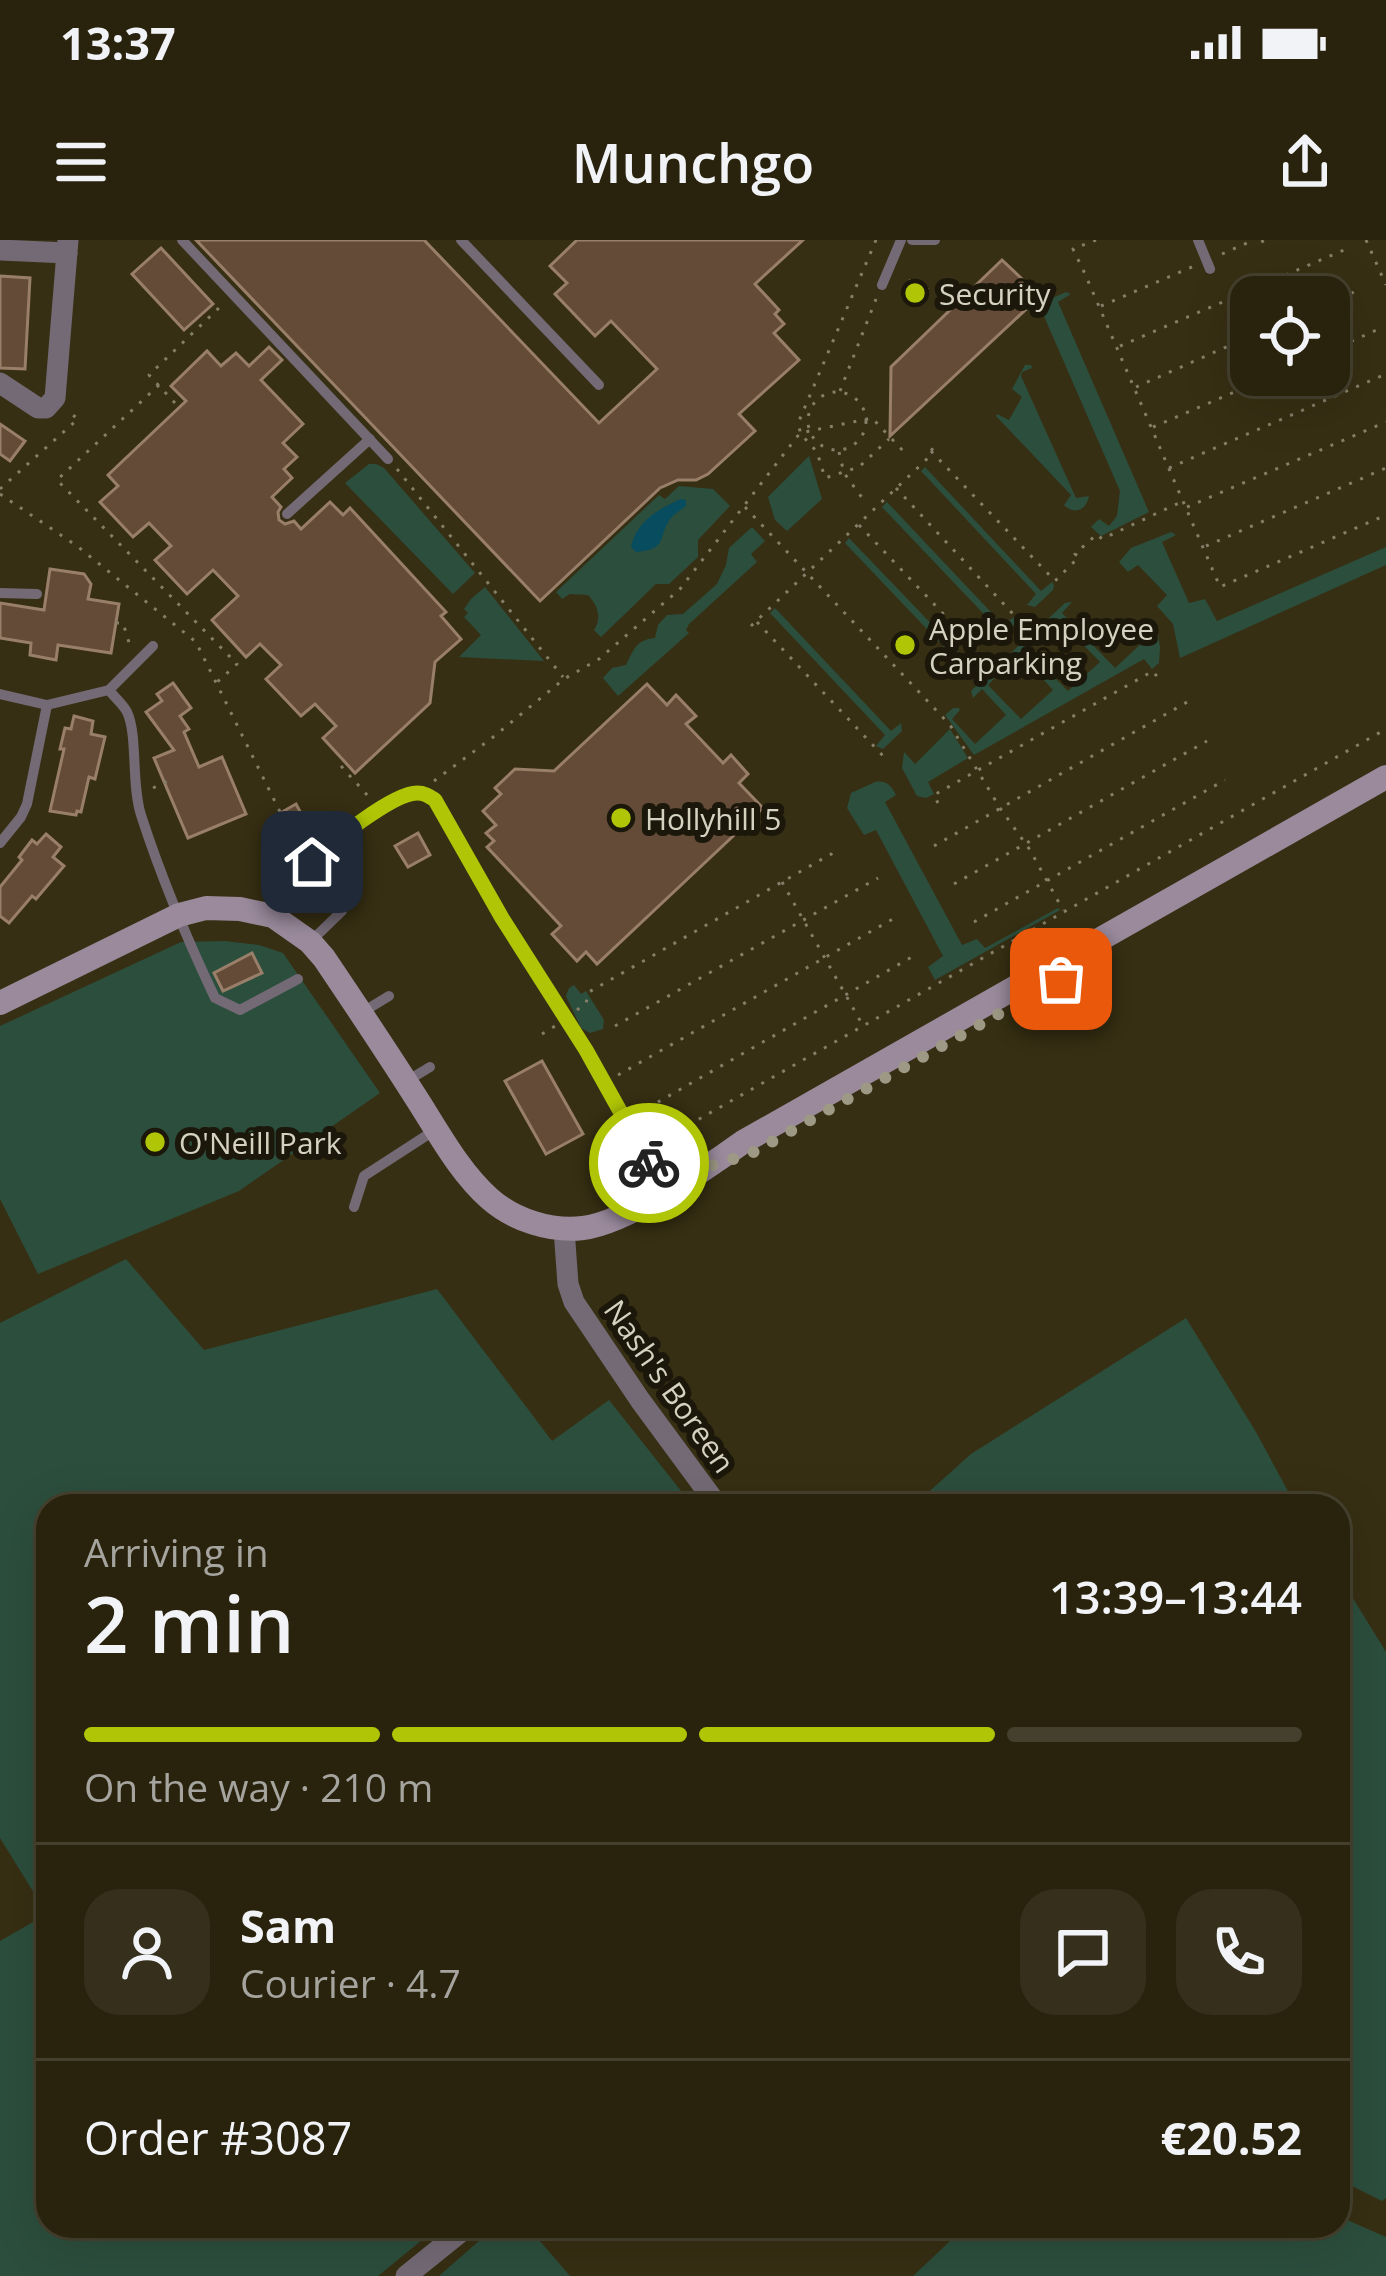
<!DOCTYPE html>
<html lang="en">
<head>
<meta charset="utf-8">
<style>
  body { margin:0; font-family:"Open Sans",sans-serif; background:#352f1c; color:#f1f3f6; height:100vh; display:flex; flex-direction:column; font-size:45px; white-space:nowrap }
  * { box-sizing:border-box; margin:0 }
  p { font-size:39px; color:#a5a49e }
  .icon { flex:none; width:66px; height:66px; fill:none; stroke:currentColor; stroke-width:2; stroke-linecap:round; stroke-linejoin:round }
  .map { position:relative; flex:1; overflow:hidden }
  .sheet { position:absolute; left:36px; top:1254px; width:1314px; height:744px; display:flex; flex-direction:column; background:#29230e; border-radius:36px; box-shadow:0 12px 48px #0002,0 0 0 3px #45402e }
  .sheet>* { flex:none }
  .tools { position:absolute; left:1230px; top:36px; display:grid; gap:24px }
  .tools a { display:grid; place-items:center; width:120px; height:120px; border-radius:24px; background:#29230e; box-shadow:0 12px 48px #0002,0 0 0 3px #45402e; font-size:60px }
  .pin { position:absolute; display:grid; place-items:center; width:102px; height:102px; color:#fff; margin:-51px; border-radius:24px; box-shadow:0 6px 18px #0006 }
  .courier { position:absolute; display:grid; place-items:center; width:120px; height:120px; margin:-60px; border:9px solid #afc505; border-radius:50%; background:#fff; color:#222; box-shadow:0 3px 15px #0007 }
  .overview em { font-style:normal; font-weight:600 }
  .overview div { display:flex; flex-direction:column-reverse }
  .overview { display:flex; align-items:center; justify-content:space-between; height:204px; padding:0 48px }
  h1 { font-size:78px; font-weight:600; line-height:90px }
  .bar { display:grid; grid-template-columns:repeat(4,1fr); gap:18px 12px; align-content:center; height:144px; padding:0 48px }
  .bar i { height:15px; border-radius:9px; background:#45402e }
  .bar .active { background:#afc505 }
  .bar p { grid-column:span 4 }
  .line { display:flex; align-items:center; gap:30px; padding:0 48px; border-top:3px solid #45402e }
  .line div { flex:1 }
  .round { display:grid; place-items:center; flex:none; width:126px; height:126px; border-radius:36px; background:#352f1c }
  .status { display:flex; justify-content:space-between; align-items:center; height:84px; padding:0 60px; background:#29230e; direction:ltr }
  .status svg { height:33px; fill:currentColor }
  header { display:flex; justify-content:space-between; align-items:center; height:156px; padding:0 48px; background:#29230e; font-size:54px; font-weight:600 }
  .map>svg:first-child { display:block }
</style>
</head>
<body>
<div class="status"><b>13:37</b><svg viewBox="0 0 49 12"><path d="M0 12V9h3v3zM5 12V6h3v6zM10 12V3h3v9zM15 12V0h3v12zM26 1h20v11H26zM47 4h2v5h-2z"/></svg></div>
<header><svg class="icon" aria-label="menu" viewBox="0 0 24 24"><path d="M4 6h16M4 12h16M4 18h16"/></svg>Munchgo<svg class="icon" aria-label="share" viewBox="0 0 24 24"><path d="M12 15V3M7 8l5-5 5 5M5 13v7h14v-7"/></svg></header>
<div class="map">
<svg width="1386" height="2036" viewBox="0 0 1386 2036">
  <rect width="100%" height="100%" fill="#372f13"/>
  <!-- green -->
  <g fill="#2c4e3d">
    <path d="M1066,52L1071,54L1058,62L1149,272L1101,296L1091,287L1099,279L1109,286L1117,276L1120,251L1040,67L1028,71L1027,69Z"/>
    <path d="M1025,125H1031L1032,128L1022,132L1021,136L1076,258L1089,256C1086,271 1074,275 1064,265L1071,255L996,176L997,174L1009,180L1022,157L1012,149Z"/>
    <path d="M809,216L822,259L787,291L775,280L768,257Z"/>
    <path d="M369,224H376L384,228L475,333L453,354L345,243Z"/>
    <path d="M925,227L1041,351L1052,342L1054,345L1053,350L1035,367L1027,365L1036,354L921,231Z"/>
    <path d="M679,246L713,249L730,266L698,300V317L669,344H656L601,397L594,390C602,377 598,366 588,355L570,354L562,359L556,352L659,255L665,259Z"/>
    <path d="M887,262L1003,385L1014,377L1015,384L996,401L992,402L990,400L998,389L882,267Z"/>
    <path d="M752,287L765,301L751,314L757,322L689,384L686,390L689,393L618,456L603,438L612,428L626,425C634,410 635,400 655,398L658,385L667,375L683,374L717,344L726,325L729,308Z"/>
    <path d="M1171,292L1176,295L1162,302L1189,363L1205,359L1217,381L1386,307V325L1180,418L1173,384L1157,366L1167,355L1138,325L1128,332L1119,322L1131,308Z"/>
    <path d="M849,298L966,420L976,411L978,413V420L960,437L952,436L961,425L845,303Z"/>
    <path d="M485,347L544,421L459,417L481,395L464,377L468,373L464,369L471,359Z"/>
    <path d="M1072,362L1062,373L1115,428L1157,389L1160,407L1159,423L1152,429L1144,419L974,515L945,475L953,468H959L960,470L952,479L975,504L1006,475L982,449L973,458L971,451L989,433L999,434L988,445L1021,479L1053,450L1020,414L1010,422L1009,420L1011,413L1026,398L1035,399L1026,409L1068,451L1100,422L1057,378L1047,386L1050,377L1065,363Z"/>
    <path d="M775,368L891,491L901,483L902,491L883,509L876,506L885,495L770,373Z"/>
    <path d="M950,489L968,518L928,542L934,554L926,558L917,556L902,528L904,512L915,524Z"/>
    <path d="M875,542C886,540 891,545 896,555L885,562L962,705L977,699L985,708L1058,668L1060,670L935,740L928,727L943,716L876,590L864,595L847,568L851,553Z"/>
    <path d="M225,701L259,705L283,713L380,853L239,951L38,1034L0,959V786L181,702Z"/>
    <path d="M574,745L581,754L586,751L604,780L603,789L590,793L581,788L566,756L569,748Z"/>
    <path d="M126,1019L204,1110L437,1049L552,1201L609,1160L693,1266H48V1986H439L378,2036H0V1701L47,1674L0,1598V1083Z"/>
    <path d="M1186,1078L1256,1192L1296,1266H913L971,1214Z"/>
    <path d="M1338,1334L1386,1412V1958L1382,1961L1338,1939Z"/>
    <path d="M1338,1976L1386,1997V2036H913L966,1986H1338Z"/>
    <path d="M496,1986H527L570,2036H439Z"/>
  </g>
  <!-- water -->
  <path fill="#074c5f" d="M681,259L686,260V266C681,270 674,274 670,279C657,299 668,309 636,312L631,307C636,282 658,269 681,259Z"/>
  <!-- building -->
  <g fill="#634b37" stroke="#997f69" stroke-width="3">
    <path d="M196,0H424L599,183L657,129L611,81L595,96L555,54L567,43L550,26L577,0H803L755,44L779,70L775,74L784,84L774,93L799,120L739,174L755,191L708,234L696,240H678L660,248L540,361Z"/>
    <path d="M161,8L213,64L184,90L132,34Z"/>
    <path d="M1002,20L1037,53L1036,60L890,196L891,127Z"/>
    <path d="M0,36L30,38L25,129L0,128Z"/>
    <path d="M910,41L927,49L919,64L903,56Z"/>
    <path d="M269,107L282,120L261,140L303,184L283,203L297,217L284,229L292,238L272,257L281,267L278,272L279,280L285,284L294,281L301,289L330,262L343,275L350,268L446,372L441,376L461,399L435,422L430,463L355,533L323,498L336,486L315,464L301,476L266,439L281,425L260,404L246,417L212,380L238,356L213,330L187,354L155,320L171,306L149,283L133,297L100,262L118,246L108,235L186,161L171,146L207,111L221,126L236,113L249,126Z"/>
    <path d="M0,184L25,201L10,221L0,214Z"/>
    <path d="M50,329L84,334L91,344L88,359L119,364L111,413L58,405L56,420L30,415L31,403L0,398V363L44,370Z"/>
    <path d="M173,443L191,468L180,476L189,489L184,492L199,527L222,517L246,574L188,598L154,518L174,510L146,472L162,461L157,454Z"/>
    <path d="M647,444L667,465L676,455L696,476L686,484L723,523L731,515L748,534L739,543L763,568L597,724L586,712L577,721L552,694L561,686L487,607L494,601L486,593L496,585L483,571L501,554L495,548L515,529L554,531Z"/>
    <path d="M74,476L93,481L91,494L105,497L95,539L89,537L81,572L77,571L76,575L50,571L64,509H60L65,488L71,489Z"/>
    <path d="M296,564L304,579L290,587L282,572Z"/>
    <path d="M418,593L430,615L408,627L395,606Z"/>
    <path d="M46,594L61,607L53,617L64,626L36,659L32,656L9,683L0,676V647L22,620L19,617L32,600L37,604Z"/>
    <path d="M252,713L262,733L223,751L214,733Z"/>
    <path d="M542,821L583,894L546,914L505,841Z"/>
  </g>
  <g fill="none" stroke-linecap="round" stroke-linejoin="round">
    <!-- path -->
    <g stroke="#857f69" stroke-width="3" stroke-dasharray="3 9" stroke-linecap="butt">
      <path d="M876,0L799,181L800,193L817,212L825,238L859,227L889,199"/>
      <path d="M1096,0L1073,9L1085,34L1220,347L1386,275"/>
      <path d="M1262,0L1264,5"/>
      <path d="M1366,0L1386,45"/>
      <path d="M1222,14L1254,0"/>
      <path d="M1329,63L1361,49"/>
      <path d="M1101,66L1192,27"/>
      <path d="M1120,106L1344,10"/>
      <path d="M1329,111L1379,89"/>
      <path d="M159,145L57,240L237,424L216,443"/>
      <path d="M1136,147L1251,96"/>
      <path d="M840,151L876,59"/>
      <circle cx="837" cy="181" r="29"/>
      <path d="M175,163L149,135L223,64"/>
      <path d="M1153,187L1274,135"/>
      <path d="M931,211L1055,341L1079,317L1075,314L1097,294L1102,299L1181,262"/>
      <path d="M839,212L844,233L863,259"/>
      <path d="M1169,228L1386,134"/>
      <path d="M397,229L563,437"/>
      <path d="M896,248L1025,387"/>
      <path d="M0,249L78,179L69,172"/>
      <path d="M0,254L77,306L196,402L295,602L305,614"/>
      <path d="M745,267L950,485L1000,568L1030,610L1063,670"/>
      <path d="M1187,267L1386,182"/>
      <path d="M859,285L988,421"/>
      <path d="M1206,306L1386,228"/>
      <path d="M757,382L885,518"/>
      <path d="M116,383H123L131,409"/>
      <path d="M751,386L928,218L935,203"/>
      <path d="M341,526L368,556"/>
      <path d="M434,541L492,498L564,439L599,419L680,349L800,193L872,178L907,215"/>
      <path d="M153,548L168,541"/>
      <path d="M938,563L934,555L1153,431L1158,438"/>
      <path d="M934,606L1189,461"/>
      <path d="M782,642L862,784"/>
      <path d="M954,644L1207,501"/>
      <path d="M974,682L1225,540"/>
      <path d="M577,770L586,763L589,752L831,614L835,621"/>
      <path d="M615,786L878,638"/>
      <path d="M542,794L555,786"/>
      <path d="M618,835L898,676"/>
      <path d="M637,874L917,714"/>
      <path d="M657,903L1386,489"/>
    </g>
    <!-- lane -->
    <g stroke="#736a75" stroke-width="10">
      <path d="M182,0L388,219"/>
      <path d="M461,0L599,145"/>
      <path d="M912,0H935"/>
      <path d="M1198,0L1210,29"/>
      <path d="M882,45L901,0"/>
      <path d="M287,274L370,199"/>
      <path d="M0,353L37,354"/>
      <path d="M109,450C114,457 123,464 127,472C138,495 131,544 141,575C161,637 187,699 215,758L240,770L298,739"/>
      <path d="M0,454L47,465L109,450L153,406"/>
      <path d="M0,603L21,577L27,564L47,465"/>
      <path d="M273,676C306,617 352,585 410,554C423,552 432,555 439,566L503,678L586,810L665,951"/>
      <path d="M310,702L342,671"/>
      <path d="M361,773L389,756"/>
      <path d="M407,841L430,827"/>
      <path d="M354,967L364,936L435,890"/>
    </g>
    <!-- street -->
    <g stroke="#736a75" stroke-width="21">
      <path d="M0,10L67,13"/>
      <path d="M0,143L38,168H46L55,158L68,0"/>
      <path d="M564,989L568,1044L574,1062L640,1160L718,1266"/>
      <path d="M406,2036L468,1986"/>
    </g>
    <!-- secondary -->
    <path stroke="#9a8a9c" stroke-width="24" d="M0,763L179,675L206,668L240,669L273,676L310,702L324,718C355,764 385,809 415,856C437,890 459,932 490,959C514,980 551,992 583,988C626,983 707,928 743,902L1386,537"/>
  </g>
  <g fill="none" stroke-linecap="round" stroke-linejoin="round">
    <!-- done -->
    <path stroke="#9e9985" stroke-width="12" stroke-dasharray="0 21.6" d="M649,923L665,951L710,926L750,914L1061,739"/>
    <!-- route -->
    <path stroke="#afc505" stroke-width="15" d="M312,622C329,604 393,553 417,553C425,553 429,556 435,560L502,678L586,810L649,923"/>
  </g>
  <!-- markers -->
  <g fill="#afc505" stroke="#1b180b" stroke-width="4.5">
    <circle cx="915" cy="53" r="12"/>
    <circle cx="905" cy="405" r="12"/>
    <circle cx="621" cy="578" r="12"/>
    <circle cx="155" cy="902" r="12"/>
  </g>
  <g text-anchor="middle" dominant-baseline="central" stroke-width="12" stroke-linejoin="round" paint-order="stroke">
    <!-- poi labels -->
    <g font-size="30" fill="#d6d2c2" stroke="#1b180b" text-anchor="start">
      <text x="939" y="53">Security</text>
      <text x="929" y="388">Apple Employee<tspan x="929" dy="34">Carparking</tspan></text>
      <text x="645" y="578">Hollyhill 5</text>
      <text x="179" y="902">O'Neill Park</text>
    </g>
    <!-- street labels -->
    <g font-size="30" fill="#d6d2c2" stroke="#1b180b">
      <text transform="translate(670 1146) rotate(55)">Nash's Boreen</text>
    </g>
  </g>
</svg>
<div class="tools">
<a><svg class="icon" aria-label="locate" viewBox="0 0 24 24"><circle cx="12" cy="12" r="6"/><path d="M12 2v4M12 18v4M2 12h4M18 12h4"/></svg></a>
</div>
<div class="pin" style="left:1061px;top:739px;background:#ea580c"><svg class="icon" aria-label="bag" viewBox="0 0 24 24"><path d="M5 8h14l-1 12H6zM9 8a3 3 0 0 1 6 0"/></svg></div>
<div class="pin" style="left:312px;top:622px;background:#1f2937"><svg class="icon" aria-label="home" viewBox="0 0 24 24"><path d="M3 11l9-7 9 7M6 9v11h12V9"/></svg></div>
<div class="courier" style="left:649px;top:923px"><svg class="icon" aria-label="bike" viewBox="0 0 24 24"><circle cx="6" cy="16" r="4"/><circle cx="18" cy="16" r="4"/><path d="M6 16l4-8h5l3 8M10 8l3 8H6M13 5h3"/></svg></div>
<section class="sheet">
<div class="overview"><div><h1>2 min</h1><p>Arriving in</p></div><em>13:39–13:44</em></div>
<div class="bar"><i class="active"></i><i class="active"></i><i class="active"></i><i></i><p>On the way · 210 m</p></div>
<div class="line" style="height:216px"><a class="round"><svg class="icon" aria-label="person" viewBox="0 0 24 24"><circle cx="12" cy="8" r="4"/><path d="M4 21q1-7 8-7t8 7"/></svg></a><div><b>Sam</b><p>Courier · 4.7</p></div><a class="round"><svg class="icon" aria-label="chat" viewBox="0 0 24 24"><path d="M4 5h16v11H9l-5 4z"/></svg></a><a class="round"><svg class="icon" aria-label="phone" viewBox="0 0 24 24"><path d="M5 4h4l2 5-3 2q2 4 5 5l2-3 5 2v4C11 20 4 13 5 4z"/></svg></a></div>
<div class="line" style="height:156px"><div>Order #3087</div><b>€20.52</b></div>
</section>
</div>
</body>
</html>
